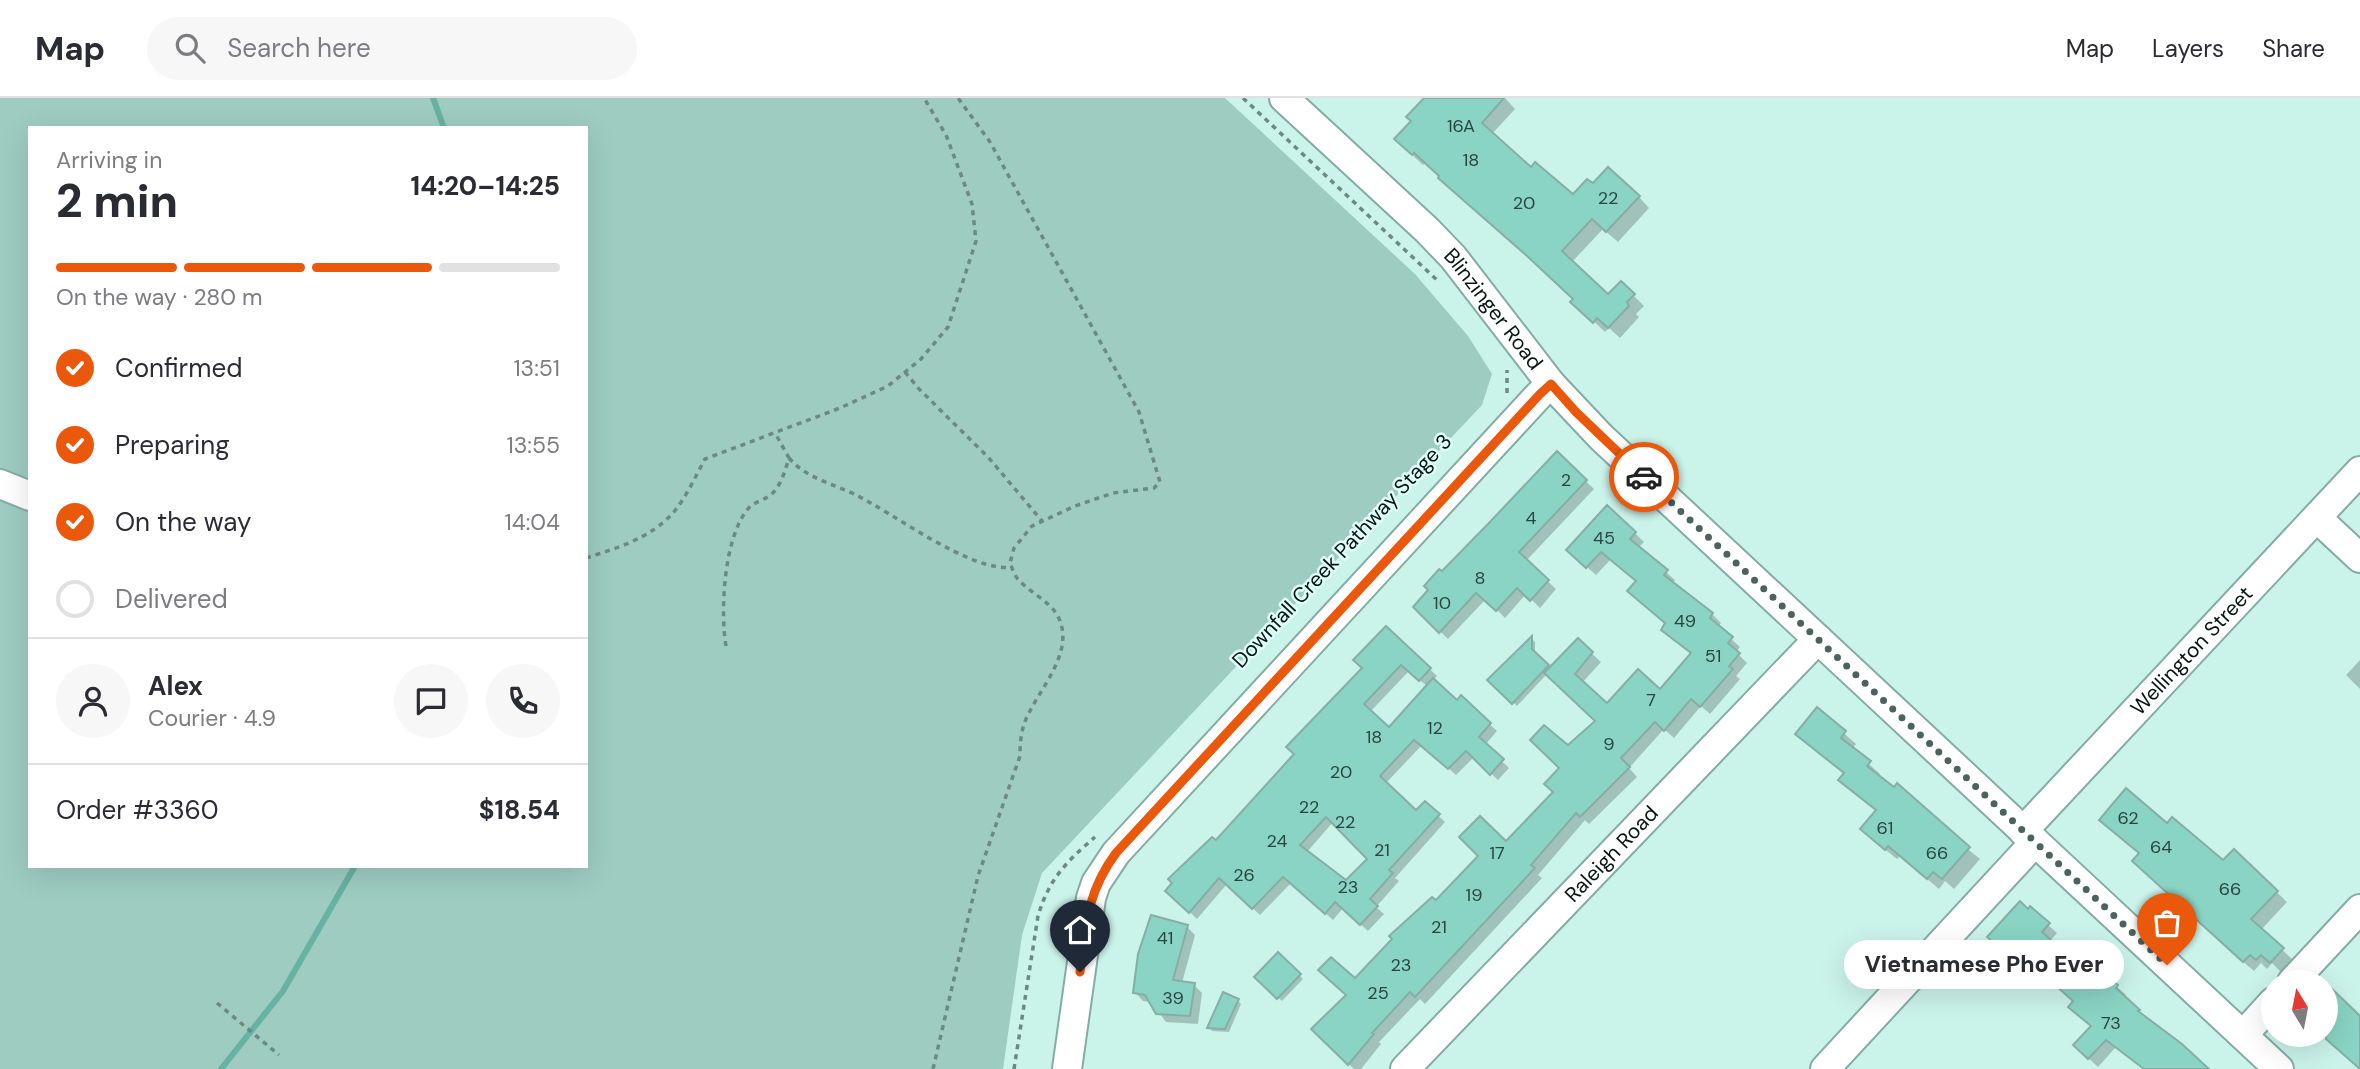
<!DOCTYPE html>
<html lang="en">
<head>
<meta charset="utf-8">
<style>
  body { margin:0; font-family:"DM Sans",sans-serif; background:#f7f7f7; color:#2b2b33; height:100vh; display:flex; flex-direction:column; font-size:26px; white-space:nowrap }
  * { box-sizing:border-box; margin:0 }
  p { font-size:23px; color:#7c7c81 }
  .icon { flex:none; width:38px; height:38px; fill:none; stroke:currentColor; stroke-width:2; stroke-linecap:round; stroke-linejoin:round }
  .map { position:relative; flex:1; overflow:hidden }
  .sheet { position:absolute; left:28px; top:28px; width:560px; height:742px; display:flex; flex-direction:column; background:#fff; border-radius:0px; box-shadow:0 7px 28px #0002 }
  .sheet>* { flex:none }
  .needle { width:46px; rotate:350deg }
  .tools { position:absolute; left:2261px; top:872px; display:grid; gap:14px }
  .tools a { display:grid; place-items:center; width:77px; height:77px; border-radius:50%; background:#fff; box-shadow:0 7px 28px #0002; font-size:35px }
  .pin { position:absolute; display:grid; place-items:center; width:60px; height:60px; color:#fff; margin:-72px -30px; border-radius:50% 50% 50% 0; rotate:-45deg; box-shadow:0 0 7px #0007 }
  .pin .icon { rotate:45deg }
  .courier { position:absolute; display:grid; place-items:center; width:70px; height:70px; margin:-35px; border:5px solid #ea580c; border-radius:50%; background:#fff; color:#222; box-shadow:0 2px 9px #0007 }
  .bubble { position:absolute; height:49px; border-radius:24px; background:#fff; box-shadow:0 7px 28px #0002; font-size:23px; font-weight:800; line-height:49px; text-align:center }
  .headline em { font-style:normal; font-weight:800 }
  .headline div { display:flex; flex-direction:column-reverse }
  .headline { display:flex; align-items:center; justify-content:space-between; height:119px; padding:0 28px }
  h1 { font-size:46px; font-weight:800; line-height:52px }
  .bar { display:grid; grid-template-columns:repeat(4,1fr); gap:10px 7px; align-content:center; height:84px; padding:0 28px }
  .bar i { height:9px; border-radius:5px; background:#e1e1e2 }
  .bar .current { background:#ea580c }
  .bar p { grid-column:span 4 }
  .line { display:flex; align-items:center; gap:18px; padding:0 28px; border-top:2px solid #e1e1e2 }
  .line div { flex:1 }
  .round { display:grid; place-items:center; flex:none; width:74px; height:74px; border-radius:37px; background:#f7f7f7 }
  ol { padding:0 28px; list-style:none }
  li { display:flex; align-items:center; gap:21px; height:77px }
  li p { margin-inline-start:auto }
  li .icon { padding:7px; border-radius:50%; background:#ea580c; color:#fff; stroke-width:4 }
  li:last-child { color:#7c7c81 }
  li i { width:38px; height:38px; border:4px solid #e1e1e2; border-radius:50% }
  header { display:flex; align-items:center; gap:42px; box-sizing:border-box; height:98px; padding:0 35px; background:#fff; border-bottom:2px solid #e1e1e2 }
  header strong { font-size:33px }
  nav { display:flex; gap:38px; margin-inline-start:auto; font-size:24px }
  .search { width:490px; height:63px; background:#f7f7f7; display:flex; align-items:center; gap:18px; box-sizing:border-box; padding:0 24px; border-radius:38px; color:#7c7c81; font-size:26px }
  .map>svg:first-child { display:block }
</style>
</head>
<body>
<header>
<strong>Map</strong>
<div class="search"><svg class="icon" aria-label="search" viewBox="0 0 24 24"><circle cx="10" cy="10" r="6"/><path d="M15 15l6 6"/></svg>Search here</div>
<nav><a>Map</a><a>Layers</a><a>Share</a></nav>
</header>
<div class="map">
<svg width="2360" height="971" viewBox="0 0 2360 971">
  <rect width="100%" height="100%" fill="#caf3e9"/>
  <!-- green -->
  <path fill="#9eccc1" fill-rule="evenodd" d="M0,0H1225L1415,176L1468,238L1492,276L1482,307L1042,775L1022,837L1003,971H0ZM30,30H586V768H30Z"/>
  <!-- shadow -->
  <g fill="#0003" fill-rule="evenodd">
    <path d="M1427,0H1505L1515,11L1492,36L1531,71L1573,99L1593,88L1639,99L1649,110L1618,144L1603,131L1572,164L1608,199L1621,185L1644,208L1636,216L1639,219L1620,240L1609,230L1605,234L1573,204L1575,202L1451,90L1426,64L1423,67L1407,52L1413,23Z"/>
    <path d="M1557,356L1594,391L1526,463L1556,491L1540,510L1526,496L1505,520L1486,501L1448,541L1415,509L1442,476Z"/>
    <path d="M1635,435L1644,444L1638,450L1675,482L1672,486L1712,516L1721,525L1718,529L1740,549L1736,554L1747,565L1736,578L1740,581L1710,616L1701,608L1674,640L1664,631L1629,670L1637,679L1589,726L1585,722L1538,777L1542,780L1425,906L1420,901L1379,944L1381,946L1361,971H1354L1313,931L1348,898L1356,883L1436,804L1506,746L1555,694L1568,649L1597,623L1547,576L1517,608L1490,582L1532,541L1535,544V556L1551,571L1578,543L1601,564L1582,585L1607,607L1660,594L1693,556L1667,526L1637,484L1611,461L1596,477L1577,460Z"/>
    <path d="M1386,530L1437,578L1433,583L1457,604L1461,600L1497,633L1485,647L1509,670L1498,682L1474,659L1456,677L1422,647L1386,685L1416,714L1425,705L1445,724L1395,780L1399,783L1376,809L1384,816L1368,833L1343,810L1333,822L1291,785L1260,817L1227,786L1197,821L1168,793L1216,745L1296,656L1364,570ZM1409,573L1428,589L1389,632L1370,614ZM1333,724L1369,761L1346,784L1307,754Z"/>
    <path d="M2360,562V591L2346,577Z"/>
    <path d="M1818,612L1856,646L1852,651L1880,676L1878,679L1980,761L1954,791L1945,783L1939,791L1900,758L1897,761L1873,742L1877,713L1840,682L1845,676L1809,646Z"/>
    <path d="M2167,727L2223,764L2234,753L2287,804L2261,832L2292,861L2281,874L2272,865L2267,871L2261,865L2254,873L2228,851L2192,815Z"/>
    <path d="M2030,811L2057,835L2050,843L2071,861L2077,854L2117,889L2126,897L2124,900L2147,922L2206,971H2143L2116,949L2098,969L2084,956L2092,929L2075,904L2029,867L2020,876L1990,849Z"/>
    <path d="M1187,829L1195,837L1182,885L1194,887L1202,895L1198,926L1166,924L1151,904L1143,903L1135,894Z"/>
    <path d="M1278,856L1303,881L1282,903L1256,879Z"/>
    <path d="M1238,903L1241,906L1229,934L1212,933L1209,929Z"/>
  </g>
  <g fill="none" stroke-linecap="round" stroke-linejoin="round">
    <!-- stream -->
    <g stroke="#67b2a2" stroke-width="6">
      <path d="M433,0L444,30"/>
      <path d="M221,971L283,893L355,768"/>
    </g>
  </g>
  <!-- building -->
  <g fill="#89d4c4" stroke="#87aea5" stroke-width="2" fill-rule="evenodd">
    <path d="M1424,0H1504L1482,25L1531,69L1535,64L1573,96L1587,81L1593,85L1608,69L1640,98L1606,134L1592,121L1562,153L1608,196L1621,183L1635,196L1627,204L1629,208L1608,230L1597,220L1593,225L1570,204L1573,201L1527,158L1438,80L1439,78L1414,55L1412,57L1394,41L1411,23L1406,19Z"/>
    <path d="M1557,353L1587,382L1519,454L1549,482L1530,503L1517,490L1496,513L1476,495L1439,535L1413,509L1428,492L1424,488L1439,471L1442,473L1488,426Z"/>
    <path d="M1607,407L1636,434L1630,441L1668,472L1664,477L1713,515L1710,520L1733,539L1728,545L1740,555L1729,568L1733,571L1700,609L1691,601L1664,633L1655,624L1621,660L1630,669L1580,719L1576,715L1531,767L1535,770L1415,899L1410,894L1372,935L1374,936L1348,967L1311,931L1346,897L1318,872L1331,859L1355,880L1392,841L1389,838L1432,799L1436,802L1478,758L1459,739L1480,718L1506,743L1553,694L1544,686L1559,670L1530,642L1544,627L1568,647L1595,623L1544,575L1578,540L1593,554L1575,576L1607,605L1638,571L1660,591L1691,555L1661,532L1665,525L1627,493L1636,483L1601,454L1586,470L1566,452Z"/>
    <path d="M1386,528L1431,570L1419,583L1401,567L1364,606L1389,629L1433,580L1457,602L1461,597L1491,625L1479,639L1504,661L1490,677L1466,653L1448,671L1414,642L1380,678L1416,712L1425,703L1440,716L1389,772L1393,775L1370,801L1378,808L1360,827L1335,804L1325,816L1283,779L1252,811L1219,780L1189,815L1165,793L1172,785L1168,781L1212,739L1216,742L1294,656L1286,649L1362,570L1353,562ZM1326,719L1367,761L1346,782L1300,747Z"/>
    <path d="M1532,538V551L1549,567L1512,606L1487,582Z"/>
    <path d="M1817,609L1846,633L1841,640L1871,663L1867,668L1894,689L1897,685L1970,749L1942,781L1933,774L1927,781L1888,748L1885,752L1860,731L1876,712L1838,682L1844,675L1795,636Z"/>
    <path d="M2126,690L2167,725L2172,719L2223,762L2234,751L2278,793L2251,821L2284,850L2270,865L2261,857L2256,862L2250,857L2243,864L2132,763L2139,755L2099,722Z"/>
    <path d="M2020,803L2028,811L2030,808L2050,825L2042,834L2070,859L2077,852L2118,887L2116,890L2140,912L2138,913L2182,946L2209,971H2144L2106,942L2088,961L2073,947L2091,928L2068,909L2073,903L2045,878L2043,880L2019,859L2010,869L1988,849L1993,844L1987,839Z"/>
    <path d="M1151,817L1188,827L1173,882L1195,885L1190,918L1156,916L1145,897L1133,895L1138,856Z"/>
    <path d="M1278,854L1301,876L1277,901L1254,879Z"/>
    <path d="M2326,885L2360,918V971L2326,941Z"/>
    <path d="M1223,894L1239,901L1225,931L1207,930Z"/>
  </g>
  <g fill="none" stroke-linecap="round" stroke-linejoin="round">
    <!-- minor casing -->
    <g stroke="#85aca3" stroke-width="32">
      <g id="minor">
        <path id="s1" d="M1284,0L1427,132L1453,159L1551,286L1601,339L2279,971"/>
        <path d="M0,386L30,398"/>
        <path d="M2317,420L2360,460"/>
        <path id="s2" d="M2023,733L2360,373"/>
        <path d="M2292,884L2360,811"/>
        <path d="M2243,937L2273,904"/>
        <path d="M1067,971L1091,800L1096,785L1116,755L1540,296L1551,286"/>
        <path id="s3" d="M1405,971L1818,541"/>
        <path d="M1825,971L2035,744"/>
      </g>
    </g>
    <!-- path -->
    <g stroke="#6c8982" stroke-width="3.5" stroke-dasharray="5 5" stroke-linecap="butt">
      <path d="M1243,0L1438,183"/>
      <path d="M905,274L919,291L988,359L1042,423"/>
      <path d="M1507,295V272"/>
      <path d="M789,360C806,380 831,385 854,396C892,414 971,475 1012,469"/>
      <path d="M586,460C614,451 644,442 666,422C683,407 694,381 705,361L840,310L888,288L921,261L948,229L976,143L972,106L946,37L924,0"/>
      <path d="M726,548C720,513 724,441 747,412C753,404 762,403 769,398C781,390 785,372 789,360L775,335"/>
      <path d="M217,905L279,957"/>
      <path d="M933,971L978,778L1020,658C1020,645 1021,633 1026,621C1038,593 1071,559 1061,526C1055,504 1031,497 1017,480C1014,476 1012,470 1010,465L1014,450L1032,428L1075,408L1113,395L1154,390L1160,384L1139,314L990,44L958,0"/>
      <path d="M1014,971L1038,818C1049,781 1066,764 1095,739"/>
    </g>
    <!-- minor -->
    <use href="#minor" stroke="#fff" stroke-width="28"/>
  </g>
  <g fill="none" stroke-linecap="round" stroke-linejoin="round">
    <!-- done -->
    <path stroke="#4b635e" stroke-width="7" stroke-dasharray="0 12.6" d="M1644,379L2167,867"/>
    <!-- route -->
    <path stroke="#ea580c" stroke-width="9" d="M1080,874C1086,826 1087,794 1116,755L1540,296L1551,286L1576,314L1644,379"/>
  </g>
  <g text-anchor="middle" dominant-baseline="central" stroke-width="5" stroke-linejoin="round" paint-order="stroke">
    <!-- number labels -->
    <g font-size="18" fill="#28463f">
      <text x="1461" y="28">16A</text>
      <text x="1471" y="62">18</text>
      <text x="1608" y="100">22</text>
      <text x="1524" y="105">20</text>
      <text x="1566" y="382">2</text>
      <text x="1531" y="420">4</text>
      <text x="1604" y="440">45</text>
      <text x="1480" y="480">8</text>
      <text x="1442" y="505">10</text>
      <text x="1685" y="523">49</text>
      <text x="1713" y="558">51</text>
      <text x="1651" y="602">7</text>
      <text x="1435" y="630">12</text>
      <text x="1374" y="639">18</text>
      <text x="1609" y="646">9</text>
      <text x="1341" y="674">20</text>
      <text x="1309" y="709">22</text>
      <text x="2128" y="720">62</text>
      <text x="1345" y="724">22</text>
      <text x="1885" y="730">61</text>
      <text x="1277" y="743">24</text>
      <text x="2161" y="749">64</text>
      <text x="1382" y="752">21</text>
      <text x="1497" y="755">17</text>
      <text x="1937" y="755">66</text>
      <text x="1244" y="777">26</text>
      <text x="1348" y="789">23</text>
      <text x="2230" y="791">66</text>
      <text x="1474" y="797">19</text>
      <text x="1439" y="829">21</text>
      <text x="1165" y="840">41</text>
      <text x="1401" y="867">23</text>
      <text x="1378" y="895">25</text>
      <text x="1173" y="900">39</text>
      <text x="2111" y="925">73</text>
    </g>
    <!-- street labels -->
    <g font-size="21" fill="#071613" stroke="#defef6">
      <text stroke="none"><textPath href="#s1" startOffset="298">Blinzinger Road</textPath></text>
      <text transform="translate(1342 453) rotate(-47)">Downfall Creek Pathway Stage 3</text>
      <text stroke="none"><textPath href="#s2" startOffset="247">Wellington Street</textPath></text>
      <text stroke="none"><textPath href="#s3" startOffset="298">Raleigh Road</textPath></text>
    </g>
  </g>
</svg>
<div class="tools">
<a><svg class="needle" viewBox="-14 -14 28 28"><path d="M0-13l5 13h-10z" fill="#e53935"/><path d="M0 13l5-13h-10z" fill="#7c7c81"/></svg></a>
</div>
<div class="pin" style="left:2167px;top:867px;background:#ea580c"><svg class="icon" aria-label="bag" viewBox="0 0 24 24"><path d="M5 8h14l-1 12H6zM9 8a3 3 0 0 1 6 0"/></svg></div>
<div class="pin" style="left:1080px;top:874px;background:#1f2937"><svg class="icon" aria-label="home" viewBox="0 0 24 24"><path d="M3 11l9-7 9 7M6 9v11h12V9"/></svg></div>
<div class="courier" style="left:1644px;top:379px"><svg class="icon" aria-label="car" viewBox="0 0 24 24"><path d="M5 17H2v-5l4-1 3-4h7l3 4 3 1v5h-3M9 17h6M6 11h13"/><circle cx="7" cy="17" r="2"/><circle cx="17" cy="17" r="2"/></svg></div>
<div class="bubble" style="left:1844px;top:842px;width:280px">Vietnamese Pho Ever</div>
<section class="sheet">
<div class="headline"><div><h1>2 min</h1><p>Arriving in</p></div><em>14:20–14:25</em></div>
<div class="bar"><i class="current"></i><i class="current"></i><i class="current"></i><i></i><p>On the way · 280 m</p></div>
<ol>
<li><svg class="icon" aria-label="check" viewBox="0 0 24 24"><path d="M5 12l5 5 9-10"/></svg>Confirmed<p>13:51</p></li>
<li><svg class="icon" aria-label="check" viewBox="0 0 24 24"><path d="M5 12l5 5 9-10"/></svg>Preparing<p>13:55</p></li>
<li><svg class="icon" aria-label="check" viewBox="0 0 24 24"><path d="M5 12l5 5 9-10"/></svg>On the way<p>14:04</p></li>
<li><i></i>Delivered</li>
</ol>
<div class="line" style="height:126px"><a class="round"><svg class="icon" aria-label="person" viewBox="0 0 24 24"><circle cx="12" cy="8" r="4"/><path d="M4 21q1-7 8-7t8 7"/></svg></a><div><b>Alex</b><p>Courier · 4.9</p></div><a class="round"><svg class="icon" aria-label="chat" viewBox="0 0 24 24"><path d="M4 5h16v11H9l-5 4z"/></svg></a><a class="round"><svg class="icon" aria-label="phone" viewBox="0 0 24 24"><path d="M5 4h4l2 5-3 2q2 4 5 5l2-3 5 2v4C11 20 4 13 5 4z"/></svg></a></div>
<div class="line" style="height:91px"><div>Order #3360</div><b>$18.54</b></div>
</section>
</div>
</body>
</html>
